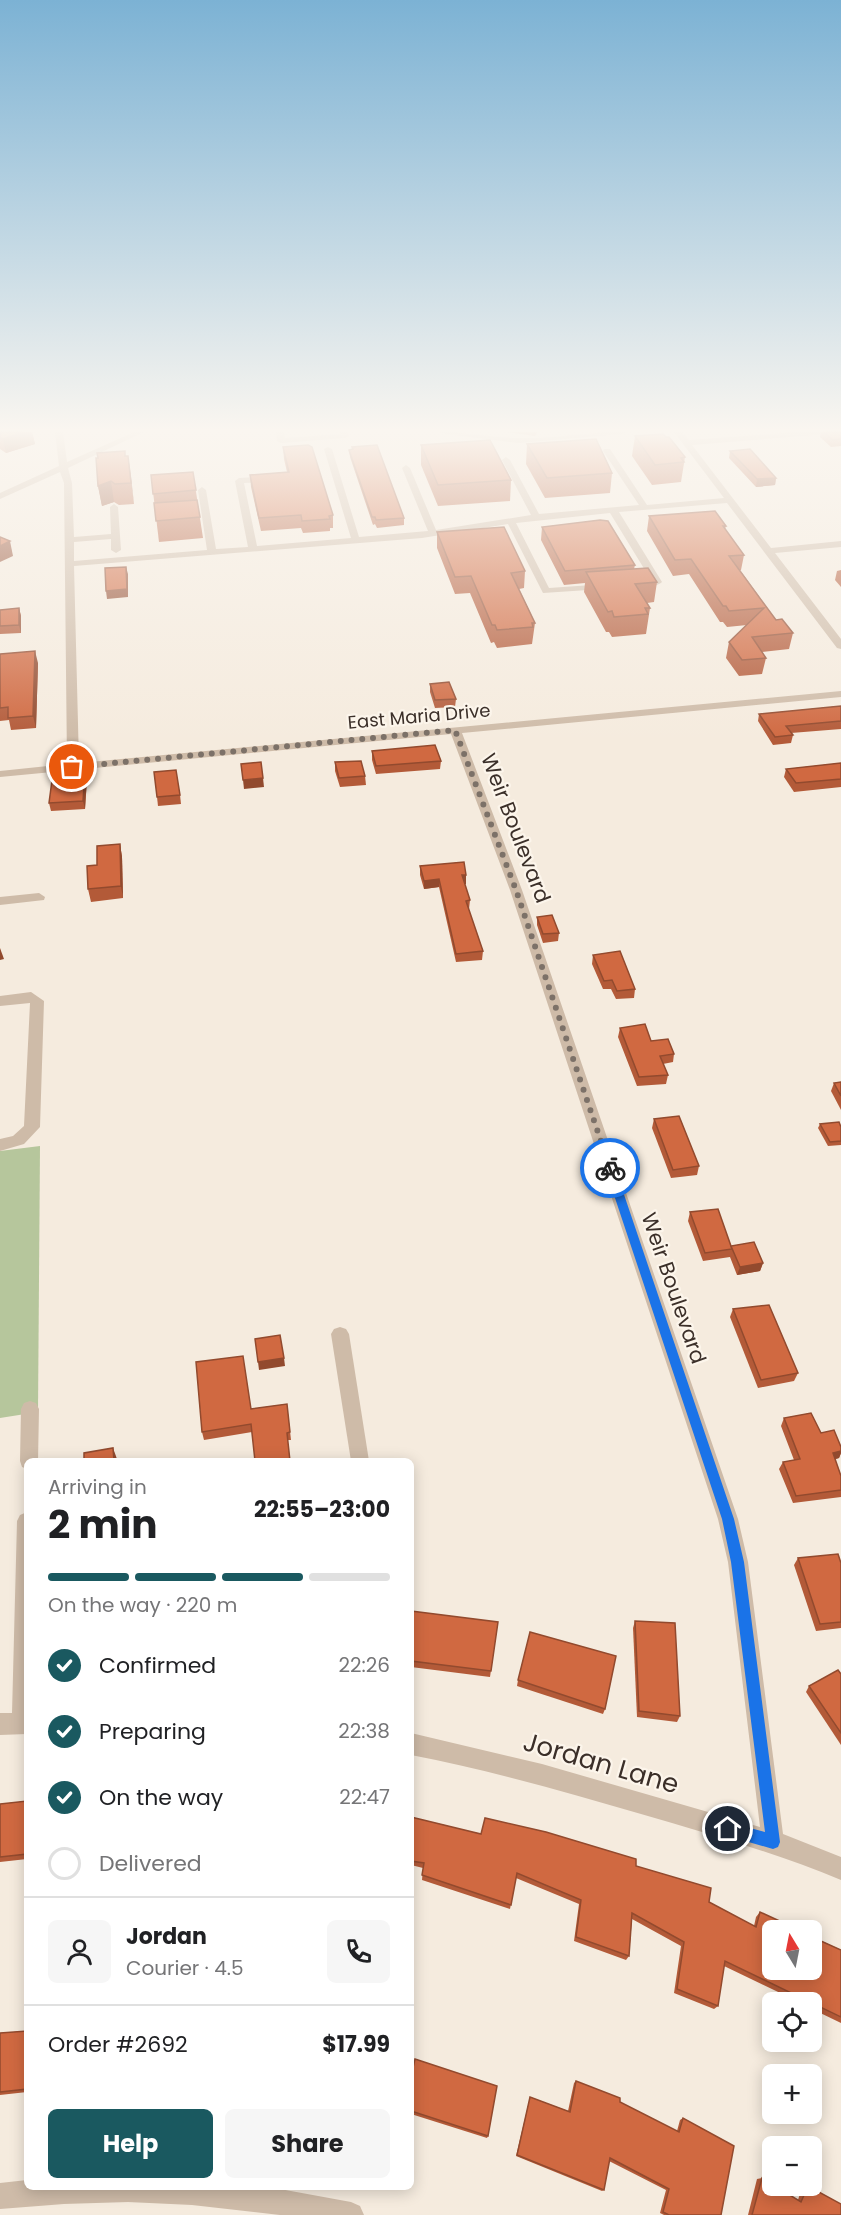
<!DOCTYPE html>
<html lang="en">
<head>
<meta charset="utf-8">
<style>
  body { margin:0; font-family:Poppins,sans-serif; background:#f6f6f6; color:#202124; height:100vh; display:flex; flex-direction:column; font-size:22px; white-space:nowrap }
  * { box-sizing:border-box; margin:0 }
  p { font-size:20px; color:#757577 }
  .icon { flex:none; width:33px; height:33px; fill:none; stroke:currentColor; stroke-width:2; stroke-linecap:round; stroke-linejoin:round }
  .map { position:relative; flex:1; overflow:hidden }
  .sheet { position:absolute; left:24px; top:1458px; width:390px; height:732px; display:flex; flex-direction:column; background:#fff; border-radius:9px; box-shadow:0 3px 15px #0003 }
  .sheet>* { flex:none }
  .needle { width:39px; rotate:350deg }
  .controls { position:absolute; left:762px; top:1920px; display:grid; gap:12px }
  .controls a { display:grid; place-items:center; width:60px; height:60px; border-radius:9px; background:#fff; box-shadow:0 3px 15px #0003; font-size:30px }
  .pin { position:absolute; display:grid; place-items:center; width:51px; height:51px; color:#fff; margin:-26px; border:3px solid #fff; border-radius:50%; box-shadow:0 2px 6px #0007 }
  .courier { position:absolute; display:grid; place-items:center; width:60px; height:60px; margin:-30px; border:4px solid #1a73e8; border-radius:50%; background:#fff; color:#222; box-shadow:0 2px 8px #0007 }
  .headline em { font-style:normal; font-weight:700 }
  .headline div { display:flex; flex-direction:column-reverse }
  .headline { display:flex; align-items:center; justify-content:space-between; height:102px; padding:0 24px }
  h1 { font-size:39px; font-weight:700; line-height:45px }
  .bar { display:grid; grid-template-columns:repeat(4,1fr); gap:9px 6px; align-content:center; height:72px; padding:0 24px }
  .bar i { height:8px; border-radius:4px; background:#e0e0e0 }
  .bar .on { background:#1a5960 }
  .bar p { grid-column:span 4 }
  .line { display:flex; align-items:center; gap:15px; padding:0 24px; border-top:2px solid #e0e0e0 }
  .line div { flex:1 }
  .round { display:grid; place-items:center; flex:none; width:63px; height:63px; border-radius:9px; background:#f6f6f6 }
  ol { padding:0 24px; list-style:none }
  li { display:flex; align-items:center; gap:18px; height:66px }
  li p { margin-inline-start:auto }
  li .icon { padding:6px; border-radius:50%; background:#1a5960; color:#fff; stroke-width:4 }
  li:last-child { color:#757577 }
  li i { width:33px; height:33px; border:3px solid #e0e0e0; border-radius:50% }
  .action { display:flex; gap:12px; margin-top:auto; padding:12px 24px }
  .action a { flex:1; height:69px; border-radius:9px; background:#1a5960; color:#fff; font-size:24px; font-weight:700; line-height:69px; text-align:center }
  .action a+a { background:#f6f6f6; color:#202124 }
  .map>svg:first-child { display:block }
</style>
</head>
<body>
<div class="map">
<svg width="841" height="2215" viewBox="0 0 841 2215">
  <rect width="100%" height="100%" fill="#f5ebde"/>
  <!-- green -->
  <path fill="#b6c69c" d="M40,1146L38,1412L0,1418V1151Z"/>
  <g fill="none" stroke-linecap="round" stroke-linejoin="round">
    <!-- minor -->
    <g fill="#cebba8" fill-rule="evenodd">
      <path d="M55,432H63L67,462L134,432H144L68,468L72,483L74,537L111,534L110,507L114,504L118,507L121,550L116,553L111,550V539L74,542V561L207,550L198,490L202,487L206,490L216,549L248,547L235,481L239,478L271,476L275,479L271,482L244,483L257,546L351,538L324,449L328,447L332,449L359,537L428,531L402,468L406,465L410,468L436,530L531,515L502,460L506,457L510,460L539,514L639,505L603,451L604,449H610L647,505L724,498L674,432H682L689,440L797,432H831L827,434L692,445L771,548L841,541V547L775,553L841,639V649L837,648L727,503L619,512L662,582C657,587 643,588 637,583L651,580L610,513L516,523L549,588L606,584V588L603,589L543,593L508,524L422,538L74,566L79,763L841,691V697L462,733L522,890L738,1519L748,1562L783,1834L841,1857V1880C776,1853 709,1834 641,1814C565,1792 489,1770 411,1755V1733L542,1764L760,1827L728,1562L718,1519L510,890L451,734L0,777V771L67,764L64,483L60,472L0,499V493L59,466Z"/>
      <path d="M276,432H284L285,438L340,434L339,432H347L349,436L345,438L281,443L277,441Z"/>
      <path d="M441,432C467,432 493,438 520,438C555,439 590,431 626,432L622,434L519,443L445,434Z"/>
      <path d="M39,893L45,897L44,900L0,905V897Z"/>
      <path d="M31,992L44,1001L40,1127L24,1144L0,1151V1139L13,1136L24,1126L30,1003L0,1006V996Z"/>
      <path d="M340,1327L346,1329L349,1334L369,1461H351L331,1334L334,1329Z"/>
      <path d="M30,1401L36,1403L39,1409L38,1461H27V1469L22,1467L20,1461L21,1409L24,1403Z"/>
      <path d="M27,1512V1734L0,1735V1713H12L17,1521L20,1515Z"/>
      <path d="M27,2180V2187H269L351,2202L360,2206L364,2215H280L192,2205L128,2202L64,2204L0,2209V2183Z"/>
    </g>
  </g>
  <!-- wall -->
  <g fill="#b35a38">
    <path d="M0,432H32L35,444L6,453L0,449Z"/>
    <path d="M507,432H538L535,436Z"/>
    <path d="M821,432H841V446L831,447L820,437Z"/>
    <path d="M635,436L685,457L681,482L652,485L632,456Z"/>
    <path d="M527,444L612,473L610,493L545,498L526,464Z"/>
    <path d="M421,445L511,480L510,501L438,506L421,465Z"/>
    <path d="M283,447L333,515V528H330V531L303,533L301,528L261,531L251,487L250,475L287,472L284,459Z"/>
    <path d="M352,447L404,518V525L377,528L375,524L373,525L350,457L349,450L352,449Z"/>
    <path d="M730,451L776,478L775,485L756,487L729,458Z"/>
    <path d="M126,456H128L134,504L119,505L114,502L102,506L98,486Z"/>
    <path d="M193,472L203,538L159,542L151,475Z"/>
    <path d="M649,516L726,526L725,529L744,555L741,570H740L776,620L793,633L789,649L762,652L766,658L762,674L739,676L726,658L729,642L747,625L727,627L723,622H720L689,574L673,576L647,531Z"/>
    <path d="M542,527L635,565L634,569L657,582L654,602L647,603L650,608L646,634L612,637L609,632H606L584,592L585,583L564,585L541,540Z"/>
    <path d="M437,532L525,571L524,588L519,589L535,623L532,644L497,648L494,642L491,643L470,593L455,594L437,548Z"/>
    <path d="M841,570V587L835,580L837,571Z"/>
    <path d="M19,608L21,616V633L0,634V610Z"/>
    <path d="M0,654L38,663L36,728L11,730L9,720L0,721Z"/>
    <path d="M430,684L456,699L455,707L435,708L430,692Z"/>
    <path d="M841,706V729L791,733L793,735L791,743L773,745L758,721L759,714Z"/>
    <path d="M372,751L441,761L440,769L376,774L372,760Z"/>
    <path d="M335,762L365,776L366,785L340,787L335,771Z"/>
    <path d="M841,763V787L794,792L784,777L786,769Z"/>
    <path d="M85,770L87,778L85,809L51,811L49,803Z"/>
    <path d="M180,795L181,804L158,806L157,797Z"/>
    <path d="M120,844L122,857L123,898L91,902L88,889Z"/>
    <path d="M420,866L466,875V884H464L470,900L469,909H468L483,951L482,960L456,962L439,887L424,889L420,875Z"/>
    <path d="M537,917L559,933L558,941L543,943L537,925Z"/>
    <path d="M593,955L635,989L634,998L616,999L611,989H603L592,964Z"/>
    <path d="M620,1028L651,1041L674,1054L673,1062L663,1064L668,1075L666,1084L637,1086L618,1037Z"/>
    <path d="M841,1082V1110L831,1091L834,1083Z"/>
    <path d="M654,1119L699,1166L697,1175L671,1178L652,1128Z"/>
    <path d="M820,1124L841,1127V1145L828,1146L818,1128Z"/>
    <path d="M690,1212L731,1246L763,1263L760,1271L737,1275L730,1257L703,1261L688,1221Z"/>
    <path d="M733,1309L798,1373L794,1381L758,1388L730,1317Z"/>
    <path d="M287,1404L291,1440H288L252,1432L204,1440L202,1432L251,1409Z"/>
    <path d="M784,1418L821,1433L841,1447V1453L839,1458L835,1459L841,1476V1497L793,1503L779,1469L783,1462L794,1460L781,1426Z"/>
    <path d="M798,1558L841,1563V1628L816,1631L794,1565Z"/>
    <path d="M411,1611L498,1622L490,1677L411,1667Z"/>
    <path d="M635,1621L680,1716L677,1722L637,1717L633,1628Z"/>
    <path d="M841,1674V1745L806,1692L809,1686Z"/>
    <path d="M518,1680L605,1709L603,1714L517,1686Z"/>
    <path d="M27,1801V1859L0,1862V1804Z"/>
    <path d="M411,1817L481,1834L636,1866L709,1902L754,1926L756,1917L760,1912L841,1950V2023L812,2009V2002H799L724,1966L718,2006L714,2009L674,1993L681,1946L632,1919L629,1956L626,1960L574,1941L579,1904L516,1878L510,1909L422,1880L423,1868L411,1865Z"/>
    <path d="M27,2031V2092L0,2095V2033Z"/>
    <path d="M411,2076L488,2136L487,2138L411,2114Z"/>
    <path d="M576,2081L677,2131L680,2120L683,2118L721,2215H664L660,2213L666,2190L609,2161L604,2190L602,2191L516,2156L530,2097L568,2111L574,2083Z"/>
    <path d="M762,2178L798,2200L802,2187L808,2186L841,2215H748L757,2179Z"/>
  </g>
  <!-- shaded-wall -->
  <g fill="#924a2e">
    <path d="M24,432H32L35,444L6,453L3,439Z"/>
    <path d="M128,456L131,476L134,504L131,483Z"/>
    <path d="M776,478L775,485L756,487L757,479Z"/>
    <path d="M111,481L114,502L102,506L98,486Z"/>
    <path d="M10,541L13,556L0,562V546Z"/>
    <path d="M126,567L128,574V597L107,599L106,591Z"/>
    <path d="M19,608L21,616V633L19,625Z"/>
    <path d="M35,651L38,663L36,728L33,716Z"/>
    <path d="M85,770L87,778L85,809L83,801Z"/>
    <path d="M263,778L264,787L244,789L243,780Z"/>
    <path d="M120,844L122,857L123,898L121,886Z"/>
    <rect x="462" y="875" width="4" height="9"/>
    <path d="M439,879V887L424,889V881Z"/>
    <path d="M0,948L4,959L0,960Z"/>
    <path d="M763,1263L760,1271L737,1275L740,1267Z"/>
    <path d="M284,1358L285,1366L259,1370L258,1362Z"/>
    <path d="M113,1448L117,1459V1461H114Z"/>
    <path d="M841,1451V1453L839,1458L829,1461L833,1453Z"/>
  </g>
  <!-- building -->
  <g fill="#d06941" stroke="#924a2e" stroke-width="1.5">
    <path d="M0,432H24L3,439L0,437Z"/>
    <path d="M824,432H841V439L833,440Z"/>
    <path d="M663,434L666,437H669L685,457L681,458L684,462L655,465L635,436Z"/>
    <path d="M596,439L612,473L547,478L527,444Z"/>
    <path d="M490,440L511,480L438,485L421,445Z"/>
    <path d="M308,445L312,447L333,515L329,516L330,519L302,521L301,515L259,518L250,475L289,472L283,447Z"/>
    <path d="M377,445L404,518L376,520L375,517H372L349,450L353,449L352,447Z"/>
    <path d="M750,449L776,478L757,479L730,451Z"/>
    <path d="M125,451V456H128L131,483L115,484L111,481L98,486L96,458H98L97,453Z"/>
    <path d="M193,472L196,490L153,494L151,475Z"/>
    <path d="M197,500L200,517L156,521L154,503Z"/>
    <path d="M715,511L726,526H723L744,555L729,556L776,620L782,619L793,633L752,637L766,658L742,660L729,642L764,608L729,611L726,606H723L691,559L675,560L649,516Z"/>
    <path d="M600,520L608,521L635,565L565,571L542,527Z"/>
    <path d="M504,527L525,571L511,573L535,623H532L533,627L497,630L495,625H492L471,576L455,577L437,532Z"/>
    <path d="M0,537L10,541L0,546Z"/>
    <path d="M126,567L127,589L106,591L105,568Z"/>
    <path d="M648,568L657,582L635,584L650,608H645L648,614L614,617L612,611L608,612L586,572Z"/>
    <path d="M19,608V625L0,626V610Z"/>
    <path d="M35,651L33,716L8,718V707L0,708V654Z"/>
    <path d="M449,682L456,699L435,700L430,684Z"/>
    <path d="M841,706V721L786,726L793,735L775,737L759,714Z"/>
    <path d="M435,745L441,761L376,766L372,751Z"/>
    <path d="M361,761L365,776L339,778L335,762Z"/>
    <path d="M261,762L263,778L243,780L241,764Z"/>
    <path d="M841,763V779L796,783L786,769Z"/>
    <path d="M85,770L83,801L49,803L53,773Z"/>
    <path d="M176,770L180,795L157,797L154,772Z"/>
    <path d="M120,844L121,886L88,889L87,866L97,865V846Z"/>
    <path d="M464,862L466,875H462L470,900L466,901L483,951L456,954L439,879L424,881L420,866Z"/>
    <path d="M552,915L559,933L543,934L537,917Z"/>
    <path d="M620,951L635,989L617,991L612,980L604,981L593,955Z"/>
    <path d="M645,1024L651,1041L668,1039L674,1054L660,1056L668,1075L639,1077L620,1028Z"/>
    <path d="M841,1082V1096L834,1083Z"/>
    <path d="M679,1116L699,1166L673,1170L654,1119Z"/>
    <path d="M839,1122L841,1127V1141L830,1142L820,1124Z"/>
    <path d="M718,1209L732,1249L705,1253L690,1212Z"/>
    <path d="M754,1242L763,1263L740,1267L731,1246Z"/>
    <path d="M769,1305L798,1373L761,1380L733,1309Z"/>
    <path d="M280,1335L284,1358L258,1362L255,1339Z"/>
    <path d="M243,1356L251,1409L287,1404L290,1432L287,1433L290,1461H255L251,1424L202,1432L196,1362Z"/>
    <path d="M811,1413L821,1433L834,1430L841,1447V1451L833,1453L841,1476V1490L796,1496L783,1462L800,1459L784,1418Z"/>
    <path d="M113,1448L114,1461H84V1453Z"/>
    <path d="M838,1554L841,1563V1622L820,1624L798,1558Z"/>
    <path d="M411,1611L498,1622L491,1671L411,1661Z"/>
    <path d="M635,1621L675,1623L680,1716L639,1711Z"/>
    <path d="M530,1632L616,1656L605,1709L518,1680Z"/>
    <path d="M838,1670L841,1674V1733L809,1686Z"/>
    <path d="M27,1801V1854L0,1857V1804Z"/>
    <path d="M411,1817L481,1834L485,1818L546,1832L636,1859V1866L711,1888L709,1902L756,1927L760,1912L799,1930H772V1970H812V1937L841,1950V2017L725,1961L718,2006L677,1989L684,1942L632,1913L629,1956L576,1937L581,1900L517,1873L511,1905L422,1875L424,1863L411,1861Z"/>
    <path d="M27,2031V2089L0,2092V2033Z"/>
    <path d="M415,2059L497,2086L488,2136L411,2111V2076Z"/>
    <path d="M576,2081L620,2098V2102L679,2132L683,2118L734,2146L721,2215H669L663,2212L669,2189L610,2158L604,2190L517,2155L530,2097L570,2112Z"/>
    <path d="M762,2178L801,2202L808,2186L841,2204V2215H752Z"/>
  </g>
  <!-- sky -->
  <linearGradient id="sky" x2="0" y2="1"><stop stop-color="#7cb2d4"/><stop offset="0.58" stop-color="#faf6f0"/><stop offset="1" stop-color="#faf6f0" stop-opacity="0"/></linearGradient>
  <rect width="841" height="742" fill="url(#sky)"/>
  <!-- route -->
  <path fill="#1a73e8" d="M610,1164L615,1168L734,1519L744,1562L780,1842L778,1847L773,1849L728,1836L723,1834L721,1829L723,1824L728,1822L765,1832L731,1562L722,1519L605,1168Z"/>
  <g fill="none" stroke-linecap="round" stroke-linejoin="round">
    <!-- done -->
    <path stroke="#7c7168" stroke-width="6" stroke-dasharray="0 10.8" d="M72,767L455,730L516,890L610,1168"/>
  </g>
  <g text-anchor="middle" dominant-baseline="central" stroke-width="4.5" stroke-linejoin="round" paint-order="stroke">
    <!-- far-street labels -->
    <g font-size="18" fill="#3b2f29" stroke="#fcf5eb">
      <text transform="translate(419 716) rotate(-5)">East Maria Drive</text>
    </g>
    <!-- street labels -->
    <g font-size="21" fill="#3b2f29" stroke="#fcf5eb">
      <text transform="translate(516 828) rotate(69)">Weir Boulevard</text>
      <text transform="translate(674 1288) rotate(71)">Weir Boulevard</text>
    </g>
    <!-- near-street labels -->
    <g font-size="26" fill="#3b2f29" stroke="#fcf5eb">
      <text transform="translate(601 1763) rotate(16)">Jordan Lane</text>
    </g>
  </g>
</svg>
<div class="controls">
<a><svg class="needle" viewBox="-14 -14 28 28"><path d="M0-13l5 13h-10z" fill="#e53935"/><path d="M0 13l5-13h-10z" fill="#757577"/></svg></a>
<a><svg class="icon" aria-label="locate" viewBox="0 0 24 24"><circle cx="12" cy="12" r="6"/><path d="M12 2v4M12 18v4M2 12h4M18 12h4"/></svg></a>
<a>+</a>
<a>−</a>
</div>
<div class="pin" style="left:72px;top:767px;background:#ea580c"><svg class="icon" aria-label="bag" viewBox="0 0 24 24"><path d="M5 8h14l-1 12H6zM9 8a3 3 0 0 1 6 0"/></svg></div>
<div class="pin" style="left:728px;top:1829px;background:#1f2937"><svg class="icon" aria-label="home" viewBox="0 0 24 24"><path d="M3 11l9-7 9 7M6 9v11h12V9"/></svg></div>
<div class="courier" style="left:610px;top:1168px"><svg class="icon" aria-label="bike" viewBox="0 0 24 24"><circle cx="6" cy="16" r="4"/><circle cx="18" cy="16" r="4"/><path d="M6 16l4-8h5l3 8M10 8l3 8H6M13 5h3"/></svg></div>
<section class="sheet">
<div class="headline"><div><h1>2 min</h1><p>Arriving in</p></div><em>22:55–23:00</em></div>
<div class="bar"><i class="on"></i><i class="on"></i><i class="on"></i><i></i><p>On the way · 220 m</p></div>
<ol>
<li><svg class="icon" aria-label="check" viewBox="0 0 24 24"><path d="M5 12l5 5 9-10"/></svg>Confirmed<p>22:26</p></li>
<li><svg class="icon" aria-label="check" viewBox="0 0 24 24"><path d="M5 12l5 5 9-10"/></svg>Preparing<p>22:38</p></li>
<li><svg class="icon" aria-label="check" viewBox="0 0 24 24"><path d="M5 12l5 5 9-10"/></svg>On the way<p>22:47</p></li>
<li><i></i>Delivered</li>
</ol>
<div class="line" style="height:108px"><a class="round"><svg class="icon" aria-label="person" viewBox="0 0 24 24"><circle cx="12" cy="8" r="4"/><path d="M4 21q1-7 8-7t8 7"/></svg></a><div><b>Jordan</b><p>Courier · 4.5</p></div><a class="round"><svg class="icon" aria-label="phone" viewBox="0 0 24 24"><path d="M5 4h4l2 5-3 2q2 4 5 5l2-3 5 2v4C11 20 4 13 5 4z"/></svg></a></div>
<div class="line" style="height:78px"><div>Order #2692</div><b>$17.99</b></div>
<div class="action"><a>Help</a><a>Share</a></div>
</section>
</div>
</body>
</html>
